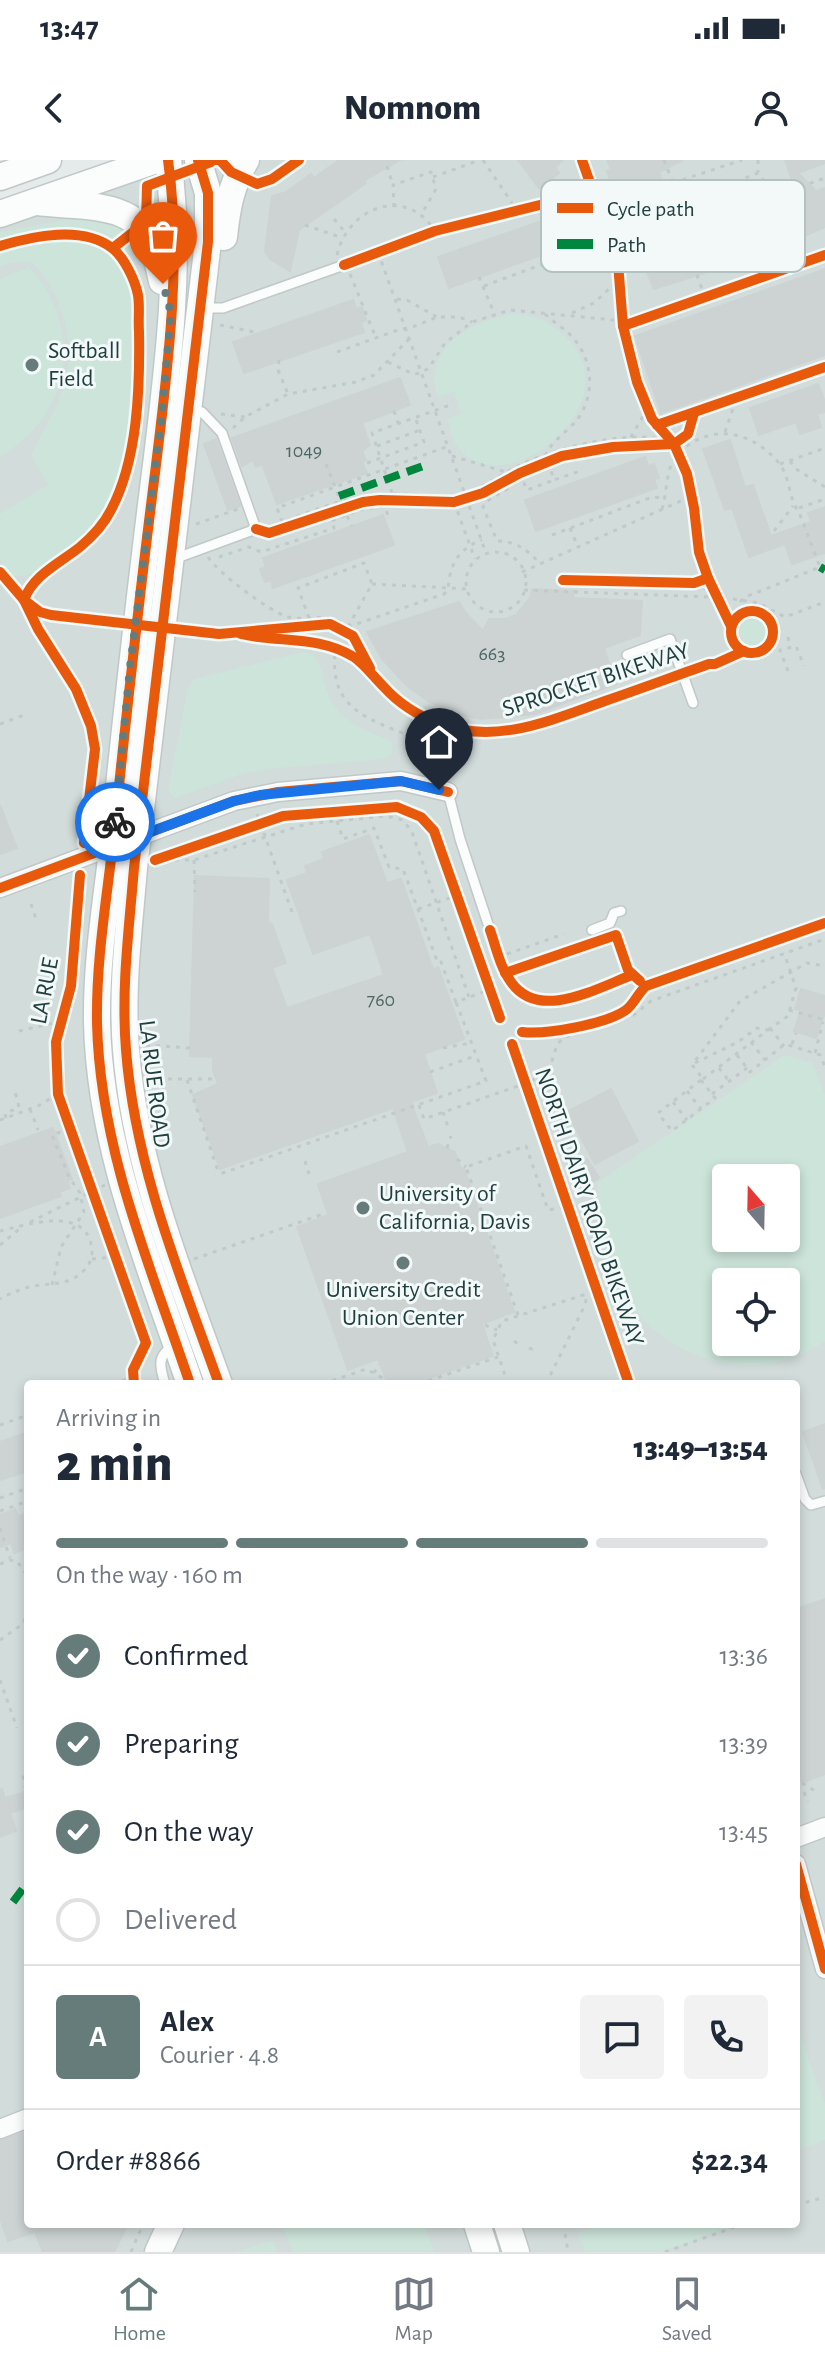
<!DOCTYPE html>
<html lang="en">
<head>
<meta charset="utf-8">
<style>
  body { margin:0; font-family:"Alegreya Sans",sans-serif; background:#f2f2f3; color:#1f2937; height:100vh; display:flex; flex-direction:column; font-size:30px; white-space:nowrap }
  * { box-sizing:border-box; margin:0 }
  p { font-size:26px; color:#747a83 }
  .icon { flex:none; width:44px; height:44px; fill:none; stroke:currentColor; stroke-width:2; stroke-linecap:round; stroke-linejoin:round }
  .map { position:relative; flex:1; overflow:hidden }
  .drawer { position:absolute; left:24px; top:1220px; width:776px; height:848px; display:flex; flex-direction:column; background:#fff; border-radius:8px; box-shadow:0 4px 12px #0003 }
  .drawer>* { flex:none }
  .needle { width:52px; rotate:340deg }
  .fabs { position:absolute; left:712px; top:1004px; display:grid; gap:16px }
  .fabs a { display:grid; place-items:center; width:88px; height:88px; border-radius:8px; background:#fff; box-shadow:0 4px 12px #0003; font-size:40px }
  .pin { position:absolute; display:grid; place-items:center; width:68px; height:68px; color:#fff; margin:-82px -34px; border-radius:50% 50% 50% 0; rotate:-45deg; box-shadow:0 0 8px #0007 }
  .pin .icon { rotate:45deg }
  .courier { position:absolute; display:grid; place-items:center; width:80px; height:80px; margin:-40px; border:6px solid #1a73e8; border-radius:50%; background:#fff; color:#222; box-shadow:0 2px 10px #0007 }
  .head em { font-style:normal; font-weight:800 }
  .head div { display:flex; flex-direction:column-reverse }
  .head { display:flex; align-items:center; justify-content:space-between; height:136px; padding:0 32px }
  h1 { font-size:52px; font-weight:800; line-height:60px }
  .bar { display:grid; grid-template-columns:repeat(4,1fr); gap:12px 8px; align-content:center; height:96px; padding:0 32px }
  .bar i { height:10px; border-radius:6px; background:#e0e1e3 }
  .bar .selected { background:#657c7b }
  .bar p { grid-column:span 4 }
  .line { display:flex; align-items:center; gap:20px; padding:0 32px; border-top:2px solid #e0e1e3 }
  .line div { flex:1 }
  .round { display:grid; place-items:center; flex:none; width:84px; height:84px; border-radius:8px; background:#f2f2f3 }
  ol { padding:0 32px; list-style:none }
  li { display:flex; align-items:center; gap:24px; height:88px }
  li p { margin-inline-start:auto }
  li .icon { padding:8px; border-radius:50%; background:#657c7b; color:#fff; stroke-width:4 }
  li:last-child { color:#747a83 }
  li i { width:44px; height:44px; border:4px solid #e0e1e3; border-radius:50% }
  .status { display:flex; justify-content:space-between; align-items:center; height:56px; padding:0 40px; background:#fff; direction:ltr }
  .status svg { height:22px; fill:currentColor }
  header { display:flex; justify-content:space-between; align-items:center; height:104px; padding:0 32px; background:#fff; font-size:36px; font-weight:800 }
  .menu { display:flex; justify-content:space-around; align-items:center; height:112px; border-top:2px solid #e0e1e3; background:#fff; font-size:22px; color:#747a83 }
  .menu a { display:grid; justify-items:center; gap:4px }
  .menu .selected { color:#657c7b }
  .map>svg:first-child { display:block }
</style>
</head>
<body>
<div class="status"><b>13:47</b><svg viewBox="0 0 49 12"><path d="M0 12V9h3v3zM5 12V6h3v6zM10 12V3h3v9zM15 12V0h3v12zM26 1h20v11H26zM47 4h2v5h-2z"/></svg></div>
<header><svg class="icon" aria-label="back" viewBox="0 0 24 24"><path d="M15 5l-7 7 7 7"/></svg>Nomnom<svg class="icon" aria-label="person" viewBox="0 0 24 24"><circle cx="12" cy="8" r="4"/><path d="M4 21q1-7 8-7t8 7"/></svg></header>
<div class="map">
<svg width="825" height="2092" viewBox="0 0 825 2092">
  <rect width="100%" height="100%" fill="#e5eaea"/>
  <!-- built -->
  <path fill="#d2dcdb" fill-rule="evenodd" d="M180,0H825V2092H0V63ZM726,1018H786V1078H726ZM726,1122H786V1182H726ZM28,1224H796V2064H28Z"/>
  <!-- green -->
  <g fill="#cce4da" fill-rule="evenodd">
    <path d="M89,56C107,61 132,65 137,86L119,102C138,126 132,156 132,185C132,227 132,284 117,324C112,337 106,351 97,362C83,381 10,450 0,396C0,383 0,367 0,354L48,325L31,295C42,271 58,248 65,222C75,189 65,150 47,121C43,115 38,106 31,103C21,100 9,103 0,106V72Z"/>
    <path d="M29,107C85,168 72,255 0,297V119Z"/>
    <path d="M513,154C536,156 552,162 568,179C634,246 498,352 455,283C451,276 450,267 447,259L461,254L454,232L438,237C420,189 472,160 513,154Z"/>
    <circle cx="752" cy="471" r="15"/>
    <path d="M303,492C325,495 321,522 330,539C342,563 368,571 392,582V594L385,599L278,608L245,613L175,638L168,630L188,528L194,519Z"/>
    <path d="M785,895L813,903L825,935V1181C747,1235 644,1193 610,1109C599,1081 598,1053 597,1023ZM726,1018H786V1078H726ZM726,1122H786V1182H726Z"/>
    <path d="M796,1863L825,1944V1980L796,1990Z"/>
    <path d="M282,2064H424L434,2092H293Z"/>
    <path d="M603,2064H738L661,2092H585L578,2073Z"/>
    <path d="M273,2081L277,2092H234Z"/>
  </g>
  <!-- building -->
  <g fill="#ccd3d2" stroke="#cdd3d2" stroke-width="2">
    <path d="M339,0H400L365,20L366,23L299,70L290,111L270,99L265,91L272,36L286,32L311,14L314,18Z"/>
    <path d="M518,0H563L555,7L559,13L539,28Z"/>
    <path d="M607,0H683L659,12L680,73L763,42L771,40L772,43L797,34L785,0H825V3L798,13L816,31L825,28V67L758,96L654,129L613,29L607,11L611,10Z"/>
    <path d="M559,55L562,64L567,62L572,74L567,76L570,85L449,128L438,97Z"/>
    <path d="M825,109V195L661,253L635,176Z"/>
    <path d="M353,140L356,149L362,147L366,160L361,163L364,172L244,213L233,182Z"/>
    <path d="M400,218L410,245L362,263L370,285L362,291L366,300L362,302L367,313L277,344L262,304L256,307L253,300L242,306L232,278Z"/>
    <path d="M818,224L825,242V252L817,254L821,267L800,274L796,262L759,275L750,248Z"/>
    <path d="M216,279L240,346L228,350L204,284Z"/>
    <path d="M730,280L745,327L753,325L771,376L811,362L808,353L825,347V393L792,404L785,384L749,397L732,348L725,350L703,289Z"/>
    <path d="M645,297L648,306L654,304L659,318L654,319L657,328L536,371L525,340Z"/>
    <path d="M383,355L394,385L273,428L271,420L265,422L260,409L266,407L263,398Z"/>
    <path d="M532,429L574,431L573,438L642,441L640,475L604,488L616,524L535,554L481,559L454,553L428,541L407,526L382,499L367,472L459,442L466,453L483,471L489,459H506L516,455L530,438Z"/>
    <path d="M0,645L17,688L0,694Z"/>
    <path d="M369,675L387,723L401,719L433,809L438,807L464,879L424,894L437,933L411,942L428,987L438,984L455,992L461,1009L464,1008L514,1152L482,1164L493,1196L412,1224H388L378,1199L348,1210L297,1067L328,1055L318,1024L408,992L393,948L220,1009L193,935L218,924L213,911V897L190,896L195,716L269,719L268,763L272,764L286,803L272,808L287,848L384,815L370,774L313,794L287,720L307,713L305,706L324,699L322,692Z"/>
    <path d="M801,829L825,836V853L816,878L794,871L801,850L795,849Z"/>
    <path d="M611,929L638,981L595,1004L567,952Z"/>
    <path d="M53,968L72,1019L67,1021L70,1028L59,1032L61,1036L0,1058V987Z"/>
    <path d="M587,999L599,1018L584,1027L572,1008Z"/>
    <path d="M825,1264V1328L823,1329L803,1272Z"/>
    <path d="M28,1272V1311L0,1320V1282Z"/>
    <path d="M15,1349L18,1356L28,1353V1388L14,1393L11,1383L0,1387V1355Z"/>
    <path d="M825,1439V1614L802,1623L796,1608V1449Z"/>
    <path d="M2,1629L5,1638L28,1631V1647L10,1653L16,1671L0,1677V1630Z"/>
    <path d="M28,1971V2064H128L114,2092H43L35,2072L8,2081L0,2058V1981Z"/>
  </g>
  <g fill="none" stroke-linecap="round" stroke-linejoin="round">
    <!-- lane casing -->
    <g stroke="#c2c7c7" stroke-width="12">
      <g id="lane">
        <path d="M214,148H223L344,105"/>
        <path d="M174,399L256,369L222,273L202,252L192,249"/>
        <path d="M627,495L670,479L693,543"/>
        <path d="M448,632L460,679L490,770"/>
        <path d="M592,770L610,763L614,753L621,751"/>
        <path d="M165,1224C160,1208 156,1195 174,1186"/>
        <path d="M796,1314L805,1339L811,1345L825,1341"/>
      </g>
    </g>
    <!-- street casing -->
    <g stroke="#c2c7c7" stroke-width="21">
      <g id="street">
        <path d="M0,728L234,641L278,632L389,622L401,621L448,632"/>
        <path d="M796,1678L825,1667"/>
        <path d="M796,1704L825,1809"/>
        <path d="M0,1969L28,1958"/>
      </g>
    </g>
    <!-- secondary casing -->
    <g stroke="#c0c8c7" stroke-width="29">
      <g id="secondary">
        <path d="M168,0C182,98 168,207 156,305C140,431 126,557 113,683C106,743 96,802 97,863C100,990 150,1105 190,1224"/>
        <path d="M198,0L208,33V82L134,708C129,769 121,829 126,890C135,1007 180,1115 219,1224"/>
        <path d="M0,17L48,0"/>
        <path d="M37,42C77,48 134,38 152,85C157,96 159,109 162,121"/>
        <path d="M0,54L156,0"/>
        <path d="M224,77C227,48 231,25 246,0"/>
        <path d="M477,2064L486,2092"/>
        <path d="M507,2064L516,2092"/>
        <path d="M158,2092L171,2064"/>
      </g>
    </g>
    <!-- path -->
    <g stroke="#c1caca" stroke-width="3" stroke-dasharray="4 6" stroke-linecap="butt">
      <path d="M483,0L512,43"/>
      <path d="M664,0L684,51L694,107L705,137"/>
      <path d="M758,0V12"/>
      <path d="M387,6L393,25"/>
      <path d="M433,17L480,0"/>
      <path d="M673,23L742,0"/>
      <path d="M394,47L393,25L431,12L436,29L421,55"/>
      <path d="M671,47L758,13L764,21L777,30"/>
      <path d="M334,59L345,72"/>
      <path d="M687,64L777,30H791L825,18"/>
      <path d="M305,65L343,78"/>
      <path d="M774,90L781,111"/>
      <path d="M378,92L486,393"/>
      <path d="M337,95C348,47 406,25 435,71"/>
      <path d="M350,114L376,178"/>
      <path d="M479,117L494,153"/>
      <path d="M484,126L551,101L562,94L601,79"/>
      <path d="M397,139L407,140L437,157"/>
      <path d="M572,153L594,143L612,126"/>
      <path d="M545,154C554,163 566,169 574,179C594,202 595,238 576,261C567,272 552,281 546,294"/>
      <path d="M220,165L259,173"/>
      <path d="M337,192L395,171L415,166L437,157H459L472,162"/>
      <path d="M279,200L278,210L288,234"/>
      <path d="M388,202L413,214L421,213L429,208L445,183L472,162L510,150L614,160"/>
      <path d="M823,207L825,213"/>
      <path d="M394,251L398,263"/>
      <path d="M221,254L245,257"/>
      <path d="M233,268L245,257L288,234L356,222L374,215L409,179"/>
      <path d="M725,272L737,237"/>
      <path d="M377,286L420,270"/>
      <path d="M626,286L647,249"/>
      <path d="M452,296L506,312"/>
      <path d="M790,301L796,309L825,327"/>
      <path d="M548,302L554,320L583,310"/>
      <path d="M367,303L424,282L415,257"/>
      <path d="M326,304L341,342"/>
      <path d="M780,304L825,288"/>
      <path d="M520,313L527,330L554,320"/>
      <path d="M509,319V328L485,342L483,347L497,381C516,381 528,390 540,404"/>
      <path d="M392,333L372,273L453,244"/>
      <path d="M454,342L475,399"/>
      <path d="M799,348L825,339"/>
      <path d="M662,349C667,333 666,309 676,295C679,290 685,287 690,284C721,264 755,275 778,302C791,317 788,339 799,352L820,407L748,436L739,442"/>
      <path d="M347,356L352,366"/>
      <path d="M282,362L277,348L446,287"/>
      <path d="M196,364L238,349"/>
      <path d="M269,368C305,353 345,336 385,334C409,332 433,340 458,335C480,330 498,316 518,306C553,289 621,271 660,279"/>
      <path d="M570,368L578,387"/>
      <path d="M774,371L793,346"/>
      <path d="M552,375L652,337L665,338"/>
      <circle cx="496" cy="422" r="30"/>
      <path d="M208,397C218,413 270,452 288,457C310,462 328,450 348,467"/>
      <path d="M219,397L249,387L261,392L334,368L331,361L360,350L384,346L389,357"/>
      <path d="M522,412L692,336"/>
      <path d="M372,424L468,429"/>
      <path d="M524,430L711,437"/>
      <path d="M733,439L758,443L785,457L825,442"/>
      <path d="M309,458L298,428L364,403L372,424L348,467"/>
      <path d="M348,467L444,434C450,427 448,423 450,415C454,397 465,386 482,380"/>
      <path d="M788,477L790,486"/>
      <path d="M335,495C330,551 372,560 415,578C426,583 435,586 441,596L440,604"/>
      <path d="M788,511L780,490L796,486L804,506"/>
      <path d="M0,564L27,554"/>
      <path d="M257,654L292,752"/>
      <path d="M337,661L343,679L374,668L389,707L403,709L438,803L441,802L456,842L497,827"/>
      <path d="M155,700H194L306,664L386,656L403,660L412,672L469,837"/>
      <path d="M194,700L195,732"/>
      <path d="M31,744L36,759"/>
      <path d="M418,749L464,733"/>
      <path d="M507,794L564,774"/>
      <path d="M789,850L825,860"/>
      <path d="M770,868L784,886"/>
      <path d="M768,870L788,856L796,828L784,793"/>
      <path d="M19,871L62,861"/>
      <path d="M751,882L765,900"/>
      <path d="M792,884L796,873"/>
      <path d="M146,885L190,888"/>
      <path d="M443,888L471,883"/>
      <path d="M815,893L823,862"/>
      <path d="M737,895L750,912L785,884L820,895L825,907"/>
      <path d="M695,903L738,882L757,868L768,870L703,919"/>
      <path d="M719,908L729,921"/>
      <path d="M430,912L475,896"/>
      <path d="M148,919H212"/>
      <path d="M187,920L218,1011L223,1013L486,921L456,842"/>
      <path d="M701,920L715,938L672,971L658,953L701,920L703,919L692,905L740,841L807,803L825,806"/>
      <path d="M531,921L549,910L557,885L563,878L634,855L651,841L825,779"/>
      <path d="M687,931L701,949"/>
      <path d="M712,934L747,908"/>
      <path d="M673,942L687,960"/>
      <path d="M419,945L424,959L518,926"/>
      <path d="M30,949L38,970"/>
      <path d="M443,952L449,970"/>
      <path d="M6,958L5,954L19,947L15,931"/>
      <path d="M0,960L38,946L58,934"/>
      <path d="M447,988L451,976"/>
      <path d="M457,999L466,1007"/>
      <path d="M305,1001L309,1014"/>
      <path d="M30,1062L105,1025"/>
      <path d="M0,1071C29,1064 90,1044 92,1092C92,1103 85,1111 76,1117C61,1126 45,1123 29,1127C18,1130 9,1134 0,1139"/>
      <path d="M0,1085L23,1066"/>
      <path d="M92,1099L114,1097"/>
      <path d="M194,1099L326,1053"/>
      <path d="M52,1125L61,1087L84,1052L80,1033L69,1017L52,975L69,969"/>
      <path d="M518,1155L466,1007L526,986L548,1050L567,1047"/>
      <path d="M485,1165L497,1170"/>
      <path d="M514,1181L520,1185"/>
      <path d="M529,1188L537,1191"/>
      <path d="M374,1213L379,1204"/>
      <path d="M113,1224L133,1217"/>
      <path d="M323,1224L366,1209L381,1217L384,1224"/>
      <path d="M419,1224L498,1197"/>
      <path d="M508,1224L493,1180L502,1161L596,1131"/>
      <path d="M546,1224L585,1145L587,1134"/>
      <path d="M0,1265L28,1255"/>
      <path d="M0,1338L28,1328"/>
      <path d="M0,1351L28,1341"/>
      <path d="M0,1368L10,1398"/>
      <path d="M0,1404L10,1400L17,1401L28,1417"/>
      <path d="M0,1480L24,1463L28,1440"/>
      <path d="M0,1520L17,1568"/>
      <path d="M28,1607L23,1615L28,1643"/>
      <path d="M802,1623L815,1631"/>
      <path d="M796,1627L803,1630L808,1642"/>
      <path d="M796,2045L825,2037"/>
      <path d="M567,2064L565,2079L569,2092"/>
      <path d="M131,2092L143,2064"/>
      <path d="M665,2092L743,2064"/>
    </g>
    <!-- lane -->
    <use href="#lane" stroke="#fbfcfc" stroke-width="9"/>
    <!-- street -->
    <use href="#street" stroke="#fbfcfc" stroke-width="18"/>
    <!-- secondary -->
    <use href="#secondary" stroke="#fbfcfc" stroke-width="26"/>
    <!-- quiet -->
    <g stroke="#00873e" stroke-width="8" stroke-dasharray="16 8" stroke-linecap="butt">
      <path d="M339,336L429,304"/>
      <path d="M820,407L825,410"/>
      <path d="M13,1742L28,1722"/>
    </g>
    <!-- cycleway casing -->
    <g stroke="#f2f9f8" stroke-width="15">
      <g id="cycleway">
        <path d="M168,0C182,98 168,207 156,305C140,431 126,557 113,683C106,743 96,802 97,863C100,990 150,1105 190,1224"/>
        <path d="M198,0L208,33V82L134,708C129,769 121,829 126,890C135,1007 180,1115 219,1224"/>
        <path d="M212,0H220L231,12L257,24L272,19L299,0"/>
        <path d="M582,0L618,103L623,166L637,222L652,259L674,284L687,314L694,348L699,392L708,418L731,466"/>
        <path d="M0,86C33,76 82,65 112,88C124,97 135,120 138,135C140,147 138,160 139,171C140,228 138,299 111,350C104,364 92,377 80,387C60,403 33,415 24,440"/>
        <path d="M113,88L146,62L147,26L211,2"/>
        <path d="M344,105L435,71L560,40L592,28"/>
        <path d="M623,166L825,95"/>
        <path d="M657,265L825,207"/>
        <path d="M256,369L269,373L363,342L380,340L454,342L483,333L520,313L562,296L613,287L674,284L688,274L694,253"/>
        <path d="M0,412L24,440L38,469L76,529L91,566L95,589L84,683"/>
        <path d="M563,420L694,423L708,418"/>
        <path d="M24,440L40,452L51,455L219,474L330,464L353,476L370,508"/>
        <circle cx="752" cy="472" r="21"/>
        <path d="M241,474C280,483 318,475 354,497C365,505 374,517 384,527C399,544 419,556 440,564C497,585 551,560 605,541C640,529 675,516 709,504H715L744,491"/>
        <path d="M155,700L283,656L397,647L421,657L434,671L500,858"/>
        <path d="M80,715L71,826L56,882L58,934L146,1183L133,1210L134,1224"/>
        <path d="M0,728L234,641L278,632L389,622L401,621L448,632"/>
        <path d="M490,770C496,787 500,807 511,822C539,862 597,828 632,815"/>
        <path d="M505,813L616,775L628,810L640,821"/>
        <path d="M522,872C546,875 606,864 626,850C634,844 638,833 646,826L825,763"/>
        <path d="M512,884L629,1224"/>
        <path d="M796,1704L825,1809"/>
      </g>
    </g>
    <!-- cycleway -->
    <use href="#cycleway" stroke="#e8590c" stroke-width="10"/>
  </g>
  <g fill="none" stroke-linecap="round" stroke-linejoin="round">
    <!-- done -->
    <path stroke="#657c7b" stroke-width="8" stroke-dasharray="0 14.4" d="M115,662L130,507L161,262L171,153L163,124"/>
    <!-- route -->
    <path stroke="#1a73e8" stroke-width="10" d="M115,662L112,686L234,641L260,635L401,621L439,630"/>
  </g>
  <!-- markers -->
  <g fill="#657c7b" stroke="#f2f9f8" stroke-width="3">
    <circle cx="32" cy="205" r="8"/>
    <circle cx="363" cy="1048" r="8"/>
    <circle cx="403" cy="1103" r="8"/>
  </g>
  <g text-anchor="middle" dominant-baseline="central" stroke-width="6" stroke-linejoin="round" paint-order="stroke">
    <!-- number labels -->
    <g font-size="20" fill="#4c6664">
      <text x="304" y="291">1049</text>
      <text x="492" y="494">663</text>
      <text x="381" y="840">760</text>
    </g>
    <!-- poi labels -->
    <g font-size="24" fill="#20403f" stroke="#f2f9f8" text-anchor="start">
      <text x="48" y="191">Softball<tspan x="48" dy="28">Field</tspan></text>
      <text x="379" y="1034">University of<tspan x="379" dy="28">California, Davis</tspan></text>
      <text x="403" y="1130" text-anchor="middle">University Credit<tspan x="403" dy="28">Union Center</tspan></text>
    </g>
    <!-- street labels -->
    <g font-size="24" fill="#20403f" stroke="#f2f9f8">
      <text transform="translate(596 520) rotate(-18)">SPROCKET BIKEWAY</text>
      <text transform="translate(45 831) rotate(-79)">LA RUE</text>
      <text transform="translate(154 924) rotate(83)">LA RUE ROAD</text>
      <text transform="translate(589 1047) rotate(71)">NORTH DAIRY ROAD BIKEWAY</text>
    </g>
  </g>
  <!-- legend -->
  <rect x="541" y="20" width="264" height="92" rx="12" fill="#f2f9f8" stroke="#b3c2c0" stroke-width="2"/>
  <rect x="557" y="43" width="36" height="10" fill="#e8590c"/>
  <rect x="557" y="79" width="36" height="10" fill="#00873e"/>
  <g font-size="22" fill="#20403f">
    <text x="607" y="56">Cycle path</text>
    <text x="607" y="92">Path</text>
  </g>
</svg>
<div class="fabs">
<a><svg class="needle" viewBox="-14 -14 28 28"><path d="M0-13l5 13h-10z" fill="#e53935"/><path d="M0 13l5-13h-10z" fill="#747a83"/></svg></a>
<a><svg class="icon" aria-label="locate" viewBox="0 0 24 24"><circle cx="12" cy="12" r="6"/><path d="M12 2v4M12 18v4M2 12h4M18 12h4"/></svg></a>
</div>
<div class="pin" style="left:163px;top:124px;background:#ea580c"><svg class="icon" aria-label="bag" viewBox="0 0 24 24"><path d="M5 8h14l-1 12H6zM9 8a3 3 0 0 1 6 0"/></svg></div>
<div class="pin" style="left:439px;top:630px;background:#1f2937"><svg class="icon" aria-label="home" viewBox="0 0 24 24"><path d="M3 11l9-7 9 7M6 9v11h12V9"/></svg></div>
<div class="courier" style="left:115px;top:662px"><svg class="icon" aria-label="bike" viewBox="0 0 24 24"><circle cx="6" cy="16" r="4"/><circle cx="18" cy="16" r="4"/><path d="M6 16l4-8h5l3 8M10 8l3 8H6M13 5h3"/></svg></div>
<section class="drawer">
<div class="head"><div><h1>2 min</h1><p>Arriving in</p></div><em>13:49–13:54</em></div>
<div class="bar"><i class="selected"></i><i class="selected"></i><i class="selected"></i><i></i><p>On the way · 160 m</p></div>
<ol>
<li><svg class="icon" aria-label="check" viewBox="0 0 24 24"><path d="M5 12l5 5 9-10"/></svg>Confirmed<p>13:36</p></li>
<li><svg class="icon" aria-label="check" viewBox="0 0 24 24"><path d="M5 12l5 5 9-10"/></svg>Preparing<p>13:39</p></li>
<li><svg class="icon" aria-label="check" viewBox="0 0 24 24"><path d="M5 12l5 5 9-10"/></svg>On the way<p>13:45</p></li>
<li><i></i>Delivered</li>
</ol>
<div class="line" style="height:144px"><b class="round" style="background:#657c7b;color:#fff">A</b><div><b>Alex</b><p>Courier · 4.8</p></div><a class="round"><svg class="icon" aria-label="chat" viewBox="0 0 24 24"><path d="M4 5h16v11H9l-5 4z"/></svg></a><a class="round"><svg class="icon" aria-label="phone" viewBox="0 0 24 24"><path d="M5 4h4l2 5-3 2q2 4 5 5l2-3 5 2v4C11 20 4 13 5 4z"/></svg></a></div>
<div class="line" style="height:104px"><div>Order #8866</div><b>$22.34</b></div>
</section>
</div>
<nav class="menu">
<a class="selected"><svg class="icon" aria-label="home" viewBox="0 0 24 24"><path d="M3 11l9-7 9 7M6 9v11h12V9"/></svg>Home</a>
<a><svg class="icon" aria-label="map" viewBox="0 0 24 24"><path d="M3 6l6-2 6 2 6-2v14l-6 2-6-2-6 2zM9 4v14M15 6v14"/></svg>Map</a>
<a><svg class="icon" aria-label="saved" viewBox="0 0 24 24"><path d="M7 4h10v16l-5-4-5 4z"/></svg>Saved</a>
</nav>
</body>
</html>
